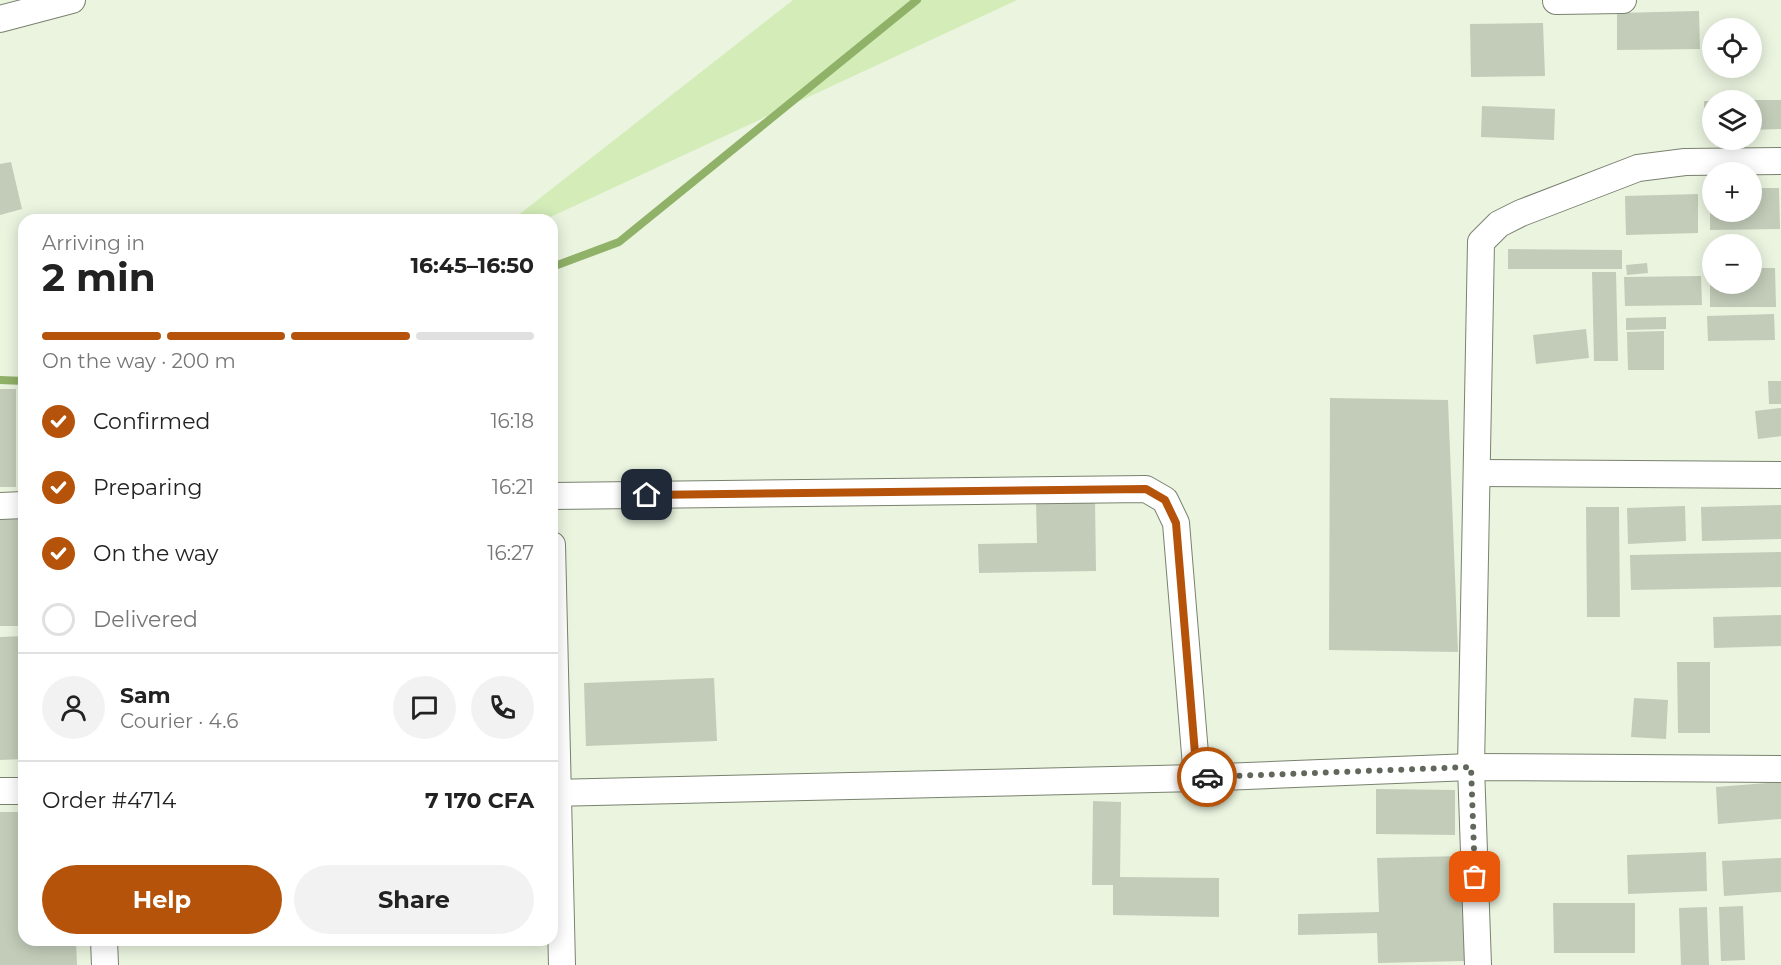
<!DOCTYPE html>
<html lang="en">
<head>
<meta charset="utf-8">
<style>
  body { margin:0; font-family:Montserrat,sans-serif; background:#f2f2f2; color:#222; height:100vh; display:flex; flex-direction:column; font-size:22px; white-space:nowrap }
  * { box-sizing:border-box; margin:0 }
  p { font-size:20px; color:#767676 }
  .icon { flex:none; width:33px; height:33px; fill:none; stroke:currentColor; stroke-width:2; stroke-linecap:round; stroke-linejoin:round }
  .map { position:relative; flex:1; overflow:hidden }
  .panel { position:absolute; left:18px; top:214px; width:540px; height:732px; display:flex; flex-direction:column; background:#fff; border-radius:18px; box-shadow:0 3px 15px #0003 }
  .panel>* { flex:none }
  .buttons { position:absolute; left:1702px; top:18px; display:grid; gap:12px }
  .buttons a { display:grid; place-items:center; width:60px; height:60px; border-radius:50%; background:#fff; box-shadow:0 3px 15px #0003; font-size:30px }
  .pin { position:absolute; display:grid; place-items:center; width:51px; height:51px; color:#fff; margin:-26px; border-radius:12px; box-shadow:0 3px 9px #0006 }
  .courier { position:absolute; display:grid; place-items:center; width:60px; height:60px; margin:-30px; border:4px solid #b45309; border-radius:50%; background:#fff; color:#222; box-shadow:0 2px 8px #0007 }
  .headline em { font-style:normal; font-weight:700 }
  .headline div { display:flex; flex-direction:column-reverse }
  .headline { display:flex; align-items:center; justify-content:space-between; height:102px; padding:0 24px }
  h1 { font-size:39px; font-weight:700; line-height:45px }
  .bar { display:grid; grid-template-columns:repeat(4,1fr); gap:9px 6px; align-content:center; height:72px; padding:0 24px }
  .bar i { height:8px; border-radius:4px; background:#e0e0e0 }
  .bar .on { background:#b45309 }
  .bar p { grid-column:span 4 }
  .line { display:flex; align-items:center; gap:15px; padding:0 24px; border-top:2px solid #e0e0e0 }
  .line div { flex:1 }
  .round { display:grid; place-items:center; flex:none; width:63px; height:63px; border-radius:32px; background:#f2f2f2 }
  ol { padding:0 24px; list-style:none }
  li { display:flex; align-items:center; gap:18px; height:66px }
  li p { margin-inline-start:auto }
  li .icon { padding:6px; border-radius:50%; background:#b45309; color:#fff; stroke-width:4 }
  li:last-child { color:#767676 }
  li i { width:33px; height:33px; border:3px solid #e0e0e0; border-radius:50% }
  .action { display:flex; gap:12px; margin-top:auto; padding:12px 24px }
  .action a { flex:1; height:69px; border-radius:36px; background:#b45309; color:#fff; font-size:24px; font-weight:700; line-height:69px; text-align:center }
  .action a+a { background:#f2f2f2; color:#222 }
  .map>svg:first-child { display:block }
</style>
</head>
<body>
<div class="map">
<svg width="1781" height="965" viewBox="0 0 1781 965">
  <rect width="100%" height="100%" fill="#eaf4df"/>
  <!-- green -->
  <path fill="#d3ecb8" d="M793,0H1017L544,220H512Z"/>
  <g fill="none" stroke-linecap="round" stroke-linejoin="round">
    <!-- stream -->
    <g stroke="#90b168" stroke-width="8">
      <path d="M552,267L619,242L917,0"/>
      <path d="M0,380L24,381"/>
    </g>
  </g>
  <!-- building -->
  <g fill="#c2ccb8">
    <path d="M1699,11L1700,49L1617,50V13Z"/>
    <path d="M1543,23L1545,76L1471,77L1470,24Z"/>
    <path d="M1752,100H1781V129L1752,130Z"/>
    <path d="M1704,101H1713V130L1705,131Z"/>
    <path d="M1482,106L1555,109L1554,140L1481,137Z"/>
    <path d="M11,162L22,209L0,215V164Z"/>
    <path d="M1752,188H1779L1780,229L1710,230V189H1713V212H1752Z"/>
    <path d="M1698,194V233L1626,235L1625,196Z"/>
    <path d="M1508,249L1622,250V269H1508Z"/>
    <path d="M1647,263L1648,273L1627,275L1626,265Z"/>
    <path d="M1752,268H1775L1776,307H1710V269H1713V284H1752Z"/>
    <path d="M1592,272H1616L1618,361H1594Z"/>
    <path d="M1701,276L1702,305L1625,306L1624,277Z"/>
    <path d="M1774,314L1775,340L1708,341L1707,316Z"/>
    <path d="M1666,317V329L1626,330V318Z"/>
    <path d="M1586,329L1589,358L1536,364L1533,335Z"/>
    <path d="M1664,331V370H1628L1627,332Z"/>
    <path d="M1768,381H1781V404H1769Z"/>
    <rect x="0" y="389" width="16" height="98"/>
    <path d="M1330,398L1448,400L1458,652L1329,650Z"/>
    <path d="M1781,408V436L1758,439L1755,411Z"/>
    <path d="M1095,500L1096,571L979,573L978,544L1037,543L1036,501Z"/>
    <path d="M1781,505V539L1702,541L1701,507Z"/>
    <path d="M1685,506L1686,541L1628,544L1627,508Z"/>
    <path d="M1586,507H1619L1620,617H1587Z"/>
    <path d="M24,515V626H0V516Z"/>
    <path d="M1781,552V587L1631,590L1630,555Z"/>
    <path d="M1781,615V646L1714,648L1713,617Z"/>
    <path d="M24,636V759L0,760V637Z"/>
    <path d="M1677,662H1710V733H1678Z"/>
    <path d="M714,678L717,741L586,746L584,683Z"/>
    <path d="M1634,698L1668,700L1666,739L1631,737Z"/>
    <path d="M1781,782V819L1718,824L1716,787Z"/>
    <path d="M1376,789L1455,790V835L1376,834Z"/>
    <path d="M1093,801L1121,802L1120,877L1219,878V917L1113,915V885H1092Z"/>
    <path d="M0,812H24V940H76L77,965H0Z"/>
    <path d="M1706,852L1707,891L1628,894L1627,855Z"/>
    <path d="M1462,856L1465,961L1378,963L1377,933L1298,935V914L1379,912L1377,858Z"/>
    <path d="M1781,858V892L1724,896L1722,861Z"/>
    <path d="M1553,903H1635V953H1554Z"/>
    <path d="M1743,906L1745,960L1721,961L1719,907Z"/>
    <path d="M1707,907L1709,965H1681L1679,908Z"/>
  </g>
  <g fill="none" stroke-linecap="round" stroke-linejoin="round">
    <!-- street casing -->
    <g stroke="#79826f" stroke-width="28">
      <g id="street">
        <path d="M1556,1L1623,0"/>
        <path d="M0,19L72,0"/>
        <path d="M1477,473L1781,475"/>
        <path d="M552,496L1146,489L1165,500L1176,523L1197,778"/>
        <path d="M0,506L24,505"/>
        <path d="M552,545L562,965"/>
        <path d="M0,791H24"/>
        <path d="M552,793L1197,778L1471,767L1781,769"/>
        <path d="M104,940L105,965"/>
        <path d="M1478,965L1471,767L1481,242L1499,224L1521,213L1638,168L1685,162L1781,161"/>
      </g>
    </g>
    <!-- street -->
    <use href="#street" stroke="#fff" stroke-width="26"/>
  </g>
  <g fill="none" stroke-linecap="round" stroke-linejoin="round">
    <!-- done -->
    <path stroke="#62675b" stroke-width="6" stroke-dasharray="0 10.8" d="M1207,777L1471,767L1475,877"/>
    <!-- route -->
    <path stroke="#b45309" stroke-width="8" d="M647,495L1146,489L1165,500L1176,523L1197,778L1207,777"/>
  </g>
</svg>
<div class="buttons">
<a><svg class="icon" aria-label="locate" viewBox="0 0 24 24"><circle cx="12" cy="12" r="6"/><path d="M12 2v4M12 18v4M2 12h4M18 12h4"/></svg></a>
<a><svg class="icon" aria-label="layers" viewBox="0 0 24 24"><path d="M12 4l9 5-9 5-9-5zM3 14l9 5 9-5"/></svg></a>
<a>+</a>
<a>−</a>
</div>
<div class="pin" style="left:1475px;top:877px;background:#ea580c"><svg class="icon" aria-label="bag" viewBox="0 0 24 24"><path d="M5 8h14l-1 12H6zM9 8a3 3 0 0 1 6 0"/></svg></div>
<div class="pin" style="left:647px;top:495px;background:#1f2937"><svg class="icon" aria-label="home" viewBox="0 0 24 24"><path d="M3 11l9-7 9 7M6 9v11h12V9"/></svg></div>
<div class="courier" style="left:1207px;top:777px"><svg class="icon" aria-label="car" viewBox="0 0 24 24"><path d="M5 17H2v-5l4-1 3-4h7l3 4 3 1v5h-3M9 17h6M6 11h13"/><circle cx="7" cy="17" r="2"/><circle cx="17" cy="17" r="2"/></svg></div>
<section class="panel">
<div class="headline"><div><h1>2 min</h1><p>Arriving in</p></div><em>16:45–16:50</em></div>
<div class="bar"><i class="on"></i><i class="on"></i><i class="on"></i><i></i><p>On the way · 200 m</p></div>
<ol>
<li><svg class="icon" aria-label="check" viewBox="0 0 24 24"><path d="M5 12l5 5 9-10"/></svg>Confirmed<p>16:18</p></li>
<li><svg class="icon" aria-label="check" viewBox="0 0 24 24"><path d="M5 12l5 5 9-10"/></svg>Preparing<p>16:21</p></li>
<li><svg class="icon" aria-label="check" viewBox="0 0 24 24"><path d="M5 12l5 5 9-10"/></svg>On the way<p>16:27</p></li>
<li><i></i>Delivered</li>
</ol>
<div class="line" style="height:108px"><a class="round"><svg class="icon" aria-label="person" viewBox="0 0 24 24"><circle cx="12" cy="8" r="4"/><path d="M4 21q1-7 8-7t8 7"/></svg></a><div><b>Sam</b><p>Courier · 4.6</p></div><a class="round"><svg class="icon" aria-label="chat" viewBox="0 0 24 24"><path d="M4 5h16v11H9l-5 4z"/></svg></a><a class="round"><svg class="icon" aria-label="phone" viewBox="0 0 24 24"><path d="M5 4h4l2 5-3 2q2 4 5 5l2-3 5 2v4C11 20 4 13 5 4z"/></svg></a></div>
<div class="line" style="height:78px"><div>Order #4714</div><b>7 170 CFA</b></div>
<div class="action"><a>Help</a><a>Share</a></div>
</section>
</div>
</body>
</html>
